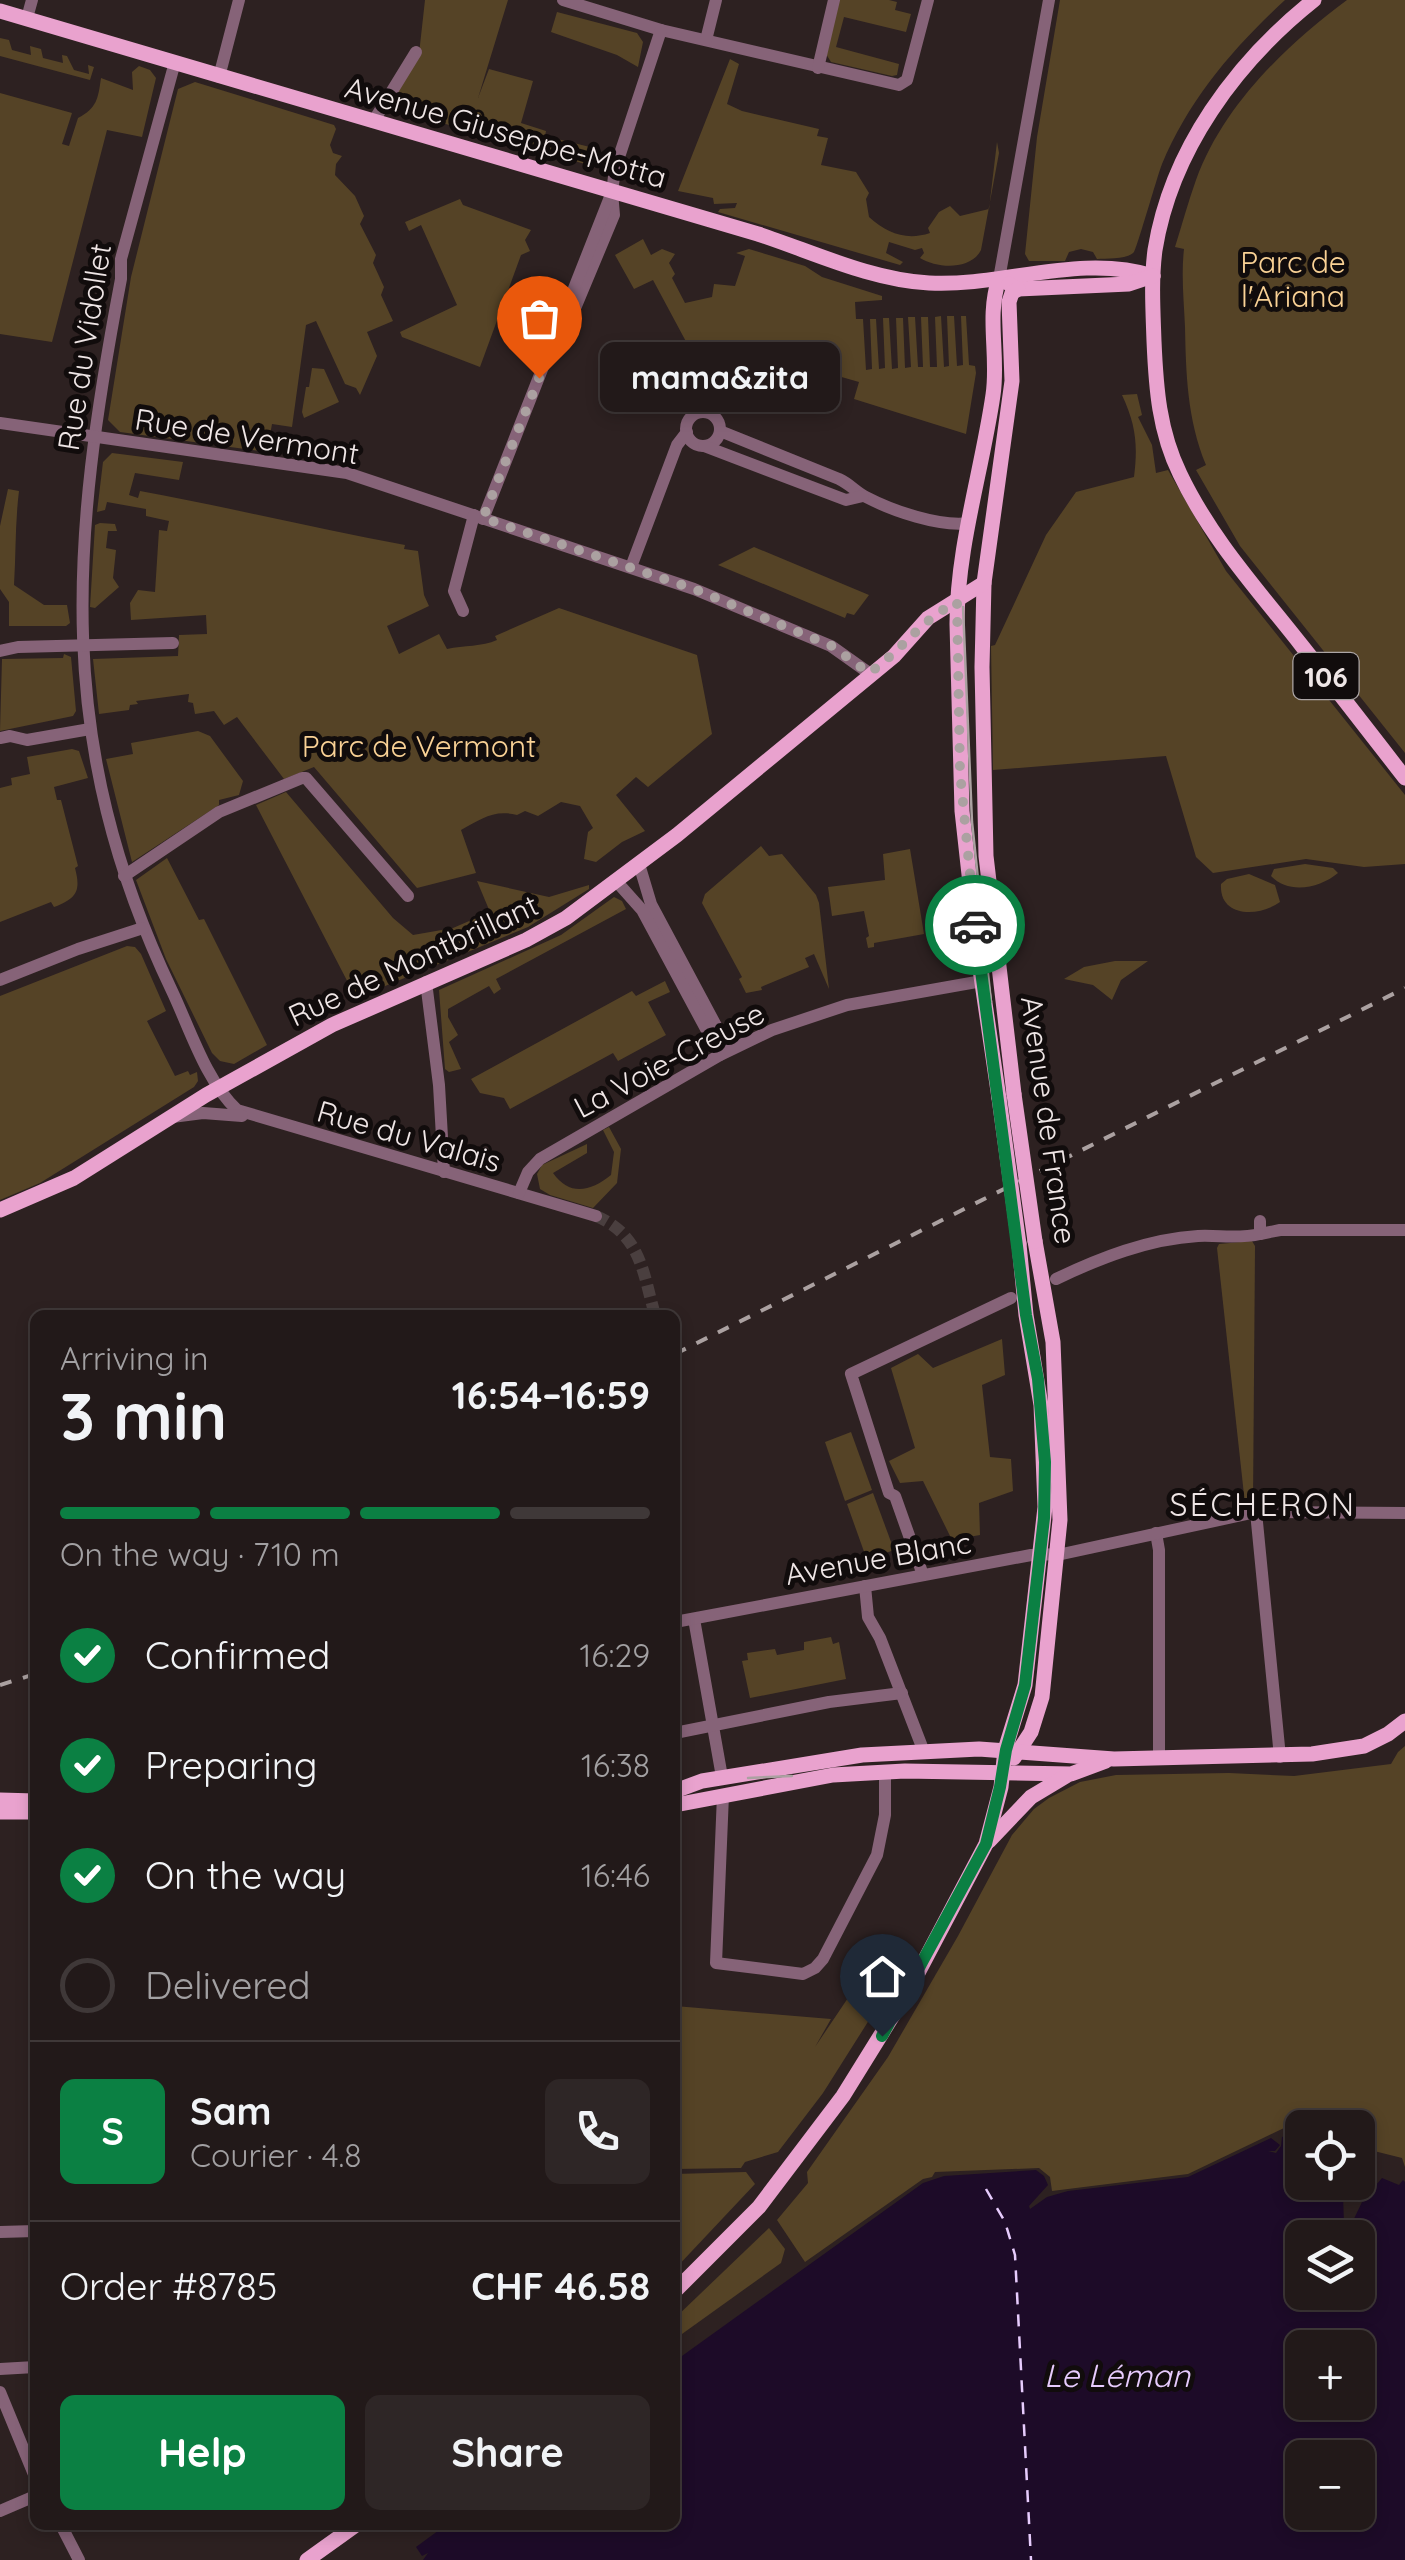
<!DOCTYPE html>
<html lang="en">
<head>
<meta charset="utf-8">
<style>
  body { margin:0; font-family:Quicksand,sans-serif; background:#2e2626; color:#f1f3f6; height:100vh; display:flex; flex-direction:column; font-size:38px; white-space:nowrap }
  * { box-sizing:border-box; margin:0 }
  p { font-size:32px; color:#a2a0a2 }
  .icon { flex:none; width:55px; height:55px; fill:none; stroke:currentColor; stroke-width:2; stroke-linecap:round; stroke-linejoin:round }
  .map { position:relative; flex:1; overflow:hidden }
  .side { position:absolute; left:30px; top:1310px; width:650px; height:1220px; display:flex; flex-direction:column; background:#221919; border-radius:15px; box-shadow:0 5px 15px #0003,0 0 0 2px #3f3838 }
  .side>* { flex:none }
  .controls { position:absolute; left:1285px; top:2110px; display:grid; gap:20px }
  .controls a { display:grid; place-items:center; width:90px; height:90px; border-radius:15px; background:#221919; box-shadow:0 5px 15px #0003,0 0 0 2px #3f3838; font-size:50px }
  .pin { position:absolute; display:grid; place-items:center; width:85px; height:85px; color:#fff; margin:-102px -42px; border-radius:50% 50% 50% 0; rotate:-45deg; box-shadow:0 0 10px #0007 }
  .pin .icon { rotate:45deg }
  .courier { position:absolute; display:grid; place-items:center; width:100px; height:100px; margin:-50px; border:8px solid #0b8043; border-radius:50%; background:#fff; color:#222; box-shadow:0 2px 12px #0007 }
  .bubble { position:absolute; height:70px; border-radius:15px; background:#221919; box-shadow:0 5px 15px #0003,0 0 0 2px #3f3838; font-size:32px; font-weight:700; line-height:70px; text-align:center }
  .summary em { font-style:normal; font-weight:700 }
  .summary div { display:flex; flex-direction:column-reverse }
  .summary { display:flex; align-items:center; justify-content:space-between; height:170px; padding:0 30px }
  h1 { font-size:65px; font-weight:700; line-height:75px }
  .bar { display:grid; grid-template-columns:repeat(4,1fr); gap:15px 10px; align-content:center; height:120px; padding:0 30px }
  .bar i { height:12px; border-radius:8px; background:#3f3838 }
  .bar .active { background:#0b8043 }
  .bar p { grid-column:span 4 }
  .line { display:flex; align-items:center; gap:25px; padding:0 30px; border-top:2px solid #3f3838 }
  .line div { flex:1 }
  .round { display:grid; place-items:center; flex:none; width:105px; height:105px; border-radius:15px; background:#2e2626 }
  ol { padding:0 30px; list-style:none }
  li { display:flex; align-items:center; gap:30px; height:110px }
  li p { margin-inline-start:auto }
  li .icon { padding:10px; border-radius:50%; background:#0b8043; color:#fff; stroke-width:4 }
  li:last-child { color:#a2a0a2 }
  li i { width:55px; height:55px; border:5px solid #3f3838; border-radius:50% }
  .primary-button { display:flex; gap:20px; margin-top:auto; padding:20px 30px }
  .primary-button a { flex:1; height:115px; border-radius:15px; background:#0b8043; color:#fff; font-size:40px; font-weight:700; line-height:115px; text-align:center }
  .primary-button a+a { background:#2e2626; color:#f1f3f6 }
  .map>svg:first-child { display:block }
</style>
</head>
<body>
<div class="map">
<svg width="1405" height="2560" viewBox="0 0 1405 2560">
  <rect width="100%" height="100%" fill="#2d2121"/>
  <!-- green -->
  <g fill="#554326">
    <path d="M425,0H508L478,98L489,69L533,81L521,123L546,131L545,136L590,147L585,164L397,110L393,100L419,54Z"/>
    <path d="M839,0H889L897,2L895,10L911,14L906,32L844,17L836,47L899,64L897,75L892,76L831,62L826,54Z"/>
    <path d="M1060,0H1285C1234,47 1189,99 1162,164C1157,177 1137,248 1134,252C1127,260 1107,258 1097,259L1093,252L1081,249L1069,252L1065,261H1029L1025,254L1037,137Z"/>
    <path d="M1347,0H1405V753L1240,546L1196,470L1206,465C1187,419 1186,373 1185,327C1184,302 1181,275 1184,249L1175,247C1182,225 1188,202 1196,180C1223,106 1285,46 1347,0Z"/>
    <path d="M557,12L637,33L643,42L638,67L617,55L551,32Z"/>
    <path d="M0,38L9,40L12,50L31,55L30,46L41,49L43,58L63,63L62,55L67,56L74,70L89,74L88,65L94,67L90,80L0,56Z"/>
    <path d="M730,59L739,64L727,104L742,111L819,129L817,136L828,138L821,165L856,172L869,193L866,199L869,217C887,233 906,241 930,233L928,228L939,212L950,206L960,216L989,209L997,142L999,153L981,250C971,270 938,269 920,258L924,253L922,248L915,250L889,242L886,253L903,262L900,265L718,212L720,209L735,208L737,203L714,204L713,198L678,191Z"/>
    <path d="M139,66L150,70L156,78L142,137L107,130L52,342L0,334V93L72,113L62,144L69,146L78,118C97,108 98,99 101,78L133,90L132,72Z"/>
    <path d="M195,82L334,125L336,129L330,145L333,153L342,156L336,164L335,175L355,196L364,216L360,224L376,255L373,263L384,287L381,295L393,321L367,332L377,356L360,395L356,388L345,384L316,321L306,325L292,427L272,424L267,452L120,432L108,420L131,277L178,89Z"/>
    <path d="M460,199L463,205L531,230L525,240L530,251L521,255L480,367L402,337L400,332L457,305L421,225L409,231L405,222Z"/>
    <path d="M643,239L651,255L662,249L675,254L669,263L675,274L672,278L685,303L712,297L714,284L735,286L745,256L736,253L749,249L805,266L822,277L882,296V300L855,302L856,319H863L866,370L872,369L870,319H876L879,369L885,368L883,318H889L892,369L898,368L896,318H903L905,368L911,367L908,317H915L918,367H923L921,317H928L930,367H937L935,317L941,316L944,367L949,366L947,316H954L957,366L963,365L961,316H966L969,365L975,366L976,373L966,434L854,399L859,382L824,372L808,410L738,374L725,349L707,358L690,349L653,280L634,289L615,255Z"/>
    <path d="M312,368L324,369L339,402L304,418L302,412L306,387H309Z"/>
    <path d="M1137,394L1142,415L1138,417L1152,445L1156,473L1168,470L1226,571L1405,795V864L1364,867L1306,859L1213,873L1196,857L1166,756L993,770L991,646L995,645L1046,535L1076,492L1134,477C1138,445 1136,425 1122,395Z"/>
    <path d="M112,453L183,462L179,480L135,473L129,495L138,498L140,491C229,507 316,529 405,545L404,549L418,551L424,595L429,606L387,626L399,654L439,634L447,649C464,645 482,647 497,640L495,636L559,608L697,655L712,734L648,787L636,777L616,795L645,831L622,842L596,862L584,859L588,832L593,828L580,806L561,802L538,816L525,811L517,815C494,809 481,819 461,830L476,873L417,888L314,767L284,779L237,717L224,725L214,711L195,714L193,703L188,702L189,694L136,701L138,704L130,705L129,710L99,714L93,659L178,656L179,635L207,634L206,615L131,620L130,603L138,590L155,592L159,530L167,531L169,521L146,516V509L107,502L105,510L97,512L103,462Z"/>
    <path d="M8,489L19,491C15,523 16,553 14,585L44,605H67L70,623L66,626H9V602L0,589V526Z"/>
    <path d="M100,523L115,524L117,531H108L106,548L116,550L113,578L119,587L95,608L90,607L95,525Z"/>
    <path d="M754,547L869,595L854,615L847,613L845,618L718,565Z"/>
    <path d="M64,654L71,657L76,711L73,716L0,731L2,659L63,658Z"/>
    <path d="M198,731L210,736L243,781L239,795L219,800V805L132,862L106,759L133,754L131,743Z"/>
    <path d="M72,749L79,751L88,778L54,787L57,800H61L78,866L75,868C81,891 77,898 54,907L51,902L0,922V788L12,785L11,778L30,774L27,757Z"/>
    <path d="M286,792L393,918L413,935L453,928L490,912L477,881L549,897L589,885V889L528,927L356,998L256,805Z"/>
    <path d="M761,846L769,856L782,854L816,895L819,903L829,989L814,954L805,958L809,967L761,987L762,990L746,993L739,979L742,977L702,903L705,894Z"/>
    <path d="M910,849L924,934L874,943V947L868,948L866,938L869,936L864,911L832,916L828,887L885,880L883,854Z"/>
    <path d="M167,858L199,920L204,919L267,1045L234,1064L220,1061L212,1053L166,959L136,880Z"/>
    <path d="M1305,864L1333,868L1338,873C1320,888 1289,895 1271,876L1274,869Z"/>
    <path d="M1249,874L1275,885L1280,902C1259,917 1219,918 1221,884L1227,879Z"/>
    <path d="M614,897L622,901L626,909L496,979L501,989L494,994L489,986L448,1009V1017L458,1035L449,1042L461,1069L449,1072L445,1069L439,990L561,935Z"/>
    <path d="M127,946L135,947L141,954L166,1011L147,1021L175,1076L188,1071L190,1075L197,1072L198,1081L194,1087L40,1183L0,1200V996Z"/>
    <path d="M1115,961H1148L1121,980L1112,1000L1093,985L1064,979L1084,967Z"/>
    <path d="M665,981L670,992L648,1002L666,1035L618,1061L613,1053L510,1109L504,1098L480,1093L471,1079L632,991L636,996Z"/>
    <path d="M609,1127L621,1149L617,1183L593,1208L550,1195L540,1189L537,1174L542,1165L587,1144V1153L553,1173C570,1197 591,1191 611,1175L614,1152L603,1130Z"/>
    <path d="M1252,1241L1255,1246L1253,1502L1245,1504L1217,1248L1219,1244Z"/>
    <path d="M1002,1339L1005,1375L982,1385L990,1457L1011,1459L1013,1491L979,1503L980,1535L952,1540L923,1481L900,1483L889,1461L915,1448L891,1368L918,1354L933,1368Z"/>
    <path d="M851,1432L872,1490L845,1501L825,1442Z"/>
    <path d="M873,1493L894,1550L867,1560L847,1504Z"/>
    <path d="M831,1637L833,1644L839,1642L846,1679L750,1698L742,1661L748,1660L747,1653L775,1649L777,1655L804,1650V1642Z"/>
    <path d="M1405,1746V2167L1402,2158L1358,2147V2128H1302V2133L1284,2128L1188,2174L1052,2191L1050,2177L1039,2168L935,2172L932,2177L923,2179L805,2262L777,2220L808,2183L807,2172L888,2057L958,1936L1012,1835L1034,1809L1049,1798L1080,1782L1116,1775L1229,1773L1294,1776L1391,1764L1398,1752Z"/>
    <path d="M852,1992L871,2017L823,2093L778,2152L745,2162L741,2168L675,2169V2006L831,2019L815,2047Z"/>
    <path d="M746,2172L755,2184L675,2269V2174Z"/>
    <path d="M769,2228L785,2249L781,2263L675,2339V2318Z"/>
  </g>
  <!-- water -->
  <path fill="#1d0b28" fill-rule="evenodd" d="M1293,2132L1302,2134V2182L1352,2183L1343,2195L1344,2224L1351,2225L1363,2200L1382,2178L1399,2185L1403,2180L1405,2182V2560H423L428,2553L422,2556L416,2547L446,2525H675V2361L923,2183L944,2176L1036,2170L1044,2176L1048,2185L1029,2206L1030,2209L1047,2197L1068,2191L1188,2177L1271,2138L1280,2145L1275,2151H1268L1276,2153L1281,2146L1282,2137ZM1302,2238H1358V2292H1302ZM1302,2348H1358V2402H1302ZM1302,2458H1358V2512H1302Z"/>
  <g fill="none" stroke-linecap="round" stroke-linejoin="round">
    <!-- ferry -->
    <path stroke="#e7ccfd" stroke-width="2.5" stroke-dasharray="12 10" stroke-linecap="butt" d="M986,2189L1005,2222L1015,2255L1031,2560"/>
    <!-- minor-tunnel -->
    <path stroke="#4a3f3f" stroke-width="12" stroke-dasharray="12 6" stroke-linecap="butt" d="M596,1216C641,1235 643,1273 655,1315"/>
    <!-- minor -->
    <g stroke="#866378" stroke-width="12">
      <path d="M563,0L661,30L899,85L907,80L928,0"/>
      <path d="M27,18L32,0"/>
      <path d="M706,40L716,0"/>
      <path d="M175,62L121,259V279C71,541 53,742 172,991C190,1029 206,1081 237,1110L596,1216"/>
      <path d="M818,68L834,0"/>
      <path d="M219,77L239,0"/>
      <path d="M373,122L416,52"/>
      <path d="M999,279L1049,0"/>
      <path d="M561,333L571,318L614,215L612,192L615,169L661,30"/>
      <circle cx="703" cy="429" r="17"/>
      <path d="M0,423L347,473L694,589L831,646L869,673"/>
      <path d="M720,431L839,479C850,484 856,492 866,497C893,511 939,527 969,523"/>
      <path d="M704,446L846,500L863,496"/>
      <path d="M483,519L612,192"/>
      <path d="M631,567L677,445L687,432"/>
      <path d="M463,611L454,591L474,515"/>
      <path d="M0,651L18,647L173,643"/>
      <path d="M0,738L10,736L27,740L90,729"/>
      <path d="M639,864L651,904L729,1050"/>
      <path d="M124,876L219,812L302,778H306L408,896"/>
      <path d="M617,882L642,910L720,1055"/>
      <path d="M0,980L78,949L143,928"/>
      <path d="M426,982L439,1085L444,1172"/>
      <path d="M172,1117L203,1113L242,1116"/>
      <path d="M519,1193L528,1172L540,1159L720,1055L772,1030L847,1005L982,981"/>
      <path d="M1260,1221V1234L1280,1230H1405"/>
      <path d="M1056,1279C1100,1258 1148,1239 1198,1236C1219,1235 1239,1239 1260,1234"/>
      <path d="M1256,1512L1280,1757"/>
      <path d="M1156,1533L1159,1550V1759"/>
      <path d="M923,1575L895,1496L889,1493L851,1374L1011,1298"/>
      <path d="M865,1586L868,1617L880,1638L924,1752"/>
      <path d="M694,1619L722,1777"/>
      <path d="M675,1622L1031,1555L1062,1554L1256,1512L1405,1513"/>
      <path d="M675,1733L829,1702L902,1693"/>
      <path d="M723,1795L716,1963L803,1974L815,1968L823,1959L877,1855L885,1815V1771"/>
      <path d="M0,2232L35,2231"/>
      <path d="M0,2369L35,2367"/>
      <path d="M0,2392L35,2477"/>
      <path d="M0,2511L35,2496"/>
      <path d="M61,2525L79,2560"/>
    </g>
    <!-- major -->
    <g stroke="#e9a2ce" stroke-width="15">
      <path d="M1314,0C1236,62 1171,150 1155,250C1151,280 1153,311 1154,341C1156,388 1159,431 1180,474C1211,539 1258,590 1302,646C1337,690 1371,734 1405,778"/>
      <path d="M0,11L758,234C813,252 871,280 929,283C1003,287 1080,253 1153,276"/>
      <path d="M999,279C986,317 999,356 993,395C982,471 957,547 957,624L962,811L978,956L999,1098"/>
      <path d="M1009,284L1018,289L1129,284L1153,276"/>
      <path d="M1014,1094L986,856L982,667L984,583L1012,381L1009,302L1012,293L1018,289"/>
      <path d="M0,1210L74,1178L206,1095L332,1025L526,940L566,918L677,835L894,656L928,618L984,583"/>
      <path d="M1014,1758L1031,1732L1042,1697L1060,1520L1053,1342L1035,1241"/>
      <path d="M675,1791L702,1781L862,1755L979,1749L1114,1759L1312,1754L1364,1746L1388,1734L1405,1721"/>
      <path d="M0,1800L35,1801"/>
      <path d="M675,1805L833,1775L905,1771L1071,1774L1106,1761"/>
      <path d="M0,1812H35"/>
      <path d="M989,1841L1031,1797L1066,1776"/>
      <path d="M675,2291L759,2207L843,2096L910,1988L986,1844L1001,1787L1005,1750L1025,1685L1045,1507L1041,1405L1026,1315L1019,1244"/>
      <path d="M307,2560L356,2525"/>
    </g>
    <!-- tram -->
    <g stroke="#aba1a1" stroke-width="2.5">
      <path d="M963,607L972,822L991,1002"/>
      <path d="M748,1778L792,1776"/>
    </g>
    <!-- rail -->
    <g stroke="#aba1a1" stroke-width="4" stroke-dasharray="12 12" stroke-linecap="butt">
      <path d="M675,1354L1405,988"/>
      <path d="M0,1685L35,1674"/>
    </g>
    <!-- major-bridge -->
    <g stroke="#e9a2ce" stroke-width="15">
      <path d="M1014,1094L1035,1241"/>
      <path d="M999,1098L1019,1244"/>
    </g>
  </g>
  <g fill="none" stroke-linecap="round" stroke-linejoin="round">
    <!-- done -->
    <path stroke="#aba1a1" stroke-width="10" stroke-dasharray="0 18" d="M539,378L483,518L694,589L832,646L869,673C901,651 922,619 957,602L960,772L975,925"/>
    <!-- route -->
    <path stroke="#0b8043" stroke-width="12" d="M882,2036L986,1844L1000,1787L1006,1750L1025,1685L1044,1518L1045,1462L1038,1379L1026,1315L975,925"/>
  </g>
  <g text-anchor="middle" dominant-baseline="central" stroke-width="10" stroke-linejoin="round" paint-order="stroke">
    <!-- shield labels -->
    <rect fill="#110c0c" stroke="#aca5a5" stroke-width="2.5" x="1293.5" y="653" width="65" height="46" rx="8"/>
    <g font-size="28" font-weight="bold" fill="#efe6e6">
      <text x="1326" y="676">106</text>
    </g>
    <!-- street labels -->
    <g font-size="30" fill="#efe6e6" stroke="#110c0c">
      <text transform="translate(506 132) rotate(16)">Avenue Giuseppe-Motta</text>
      <text transform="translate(84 347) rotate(-81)">Rue du Vidollet</text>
      <text transform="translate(247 436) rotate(9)">Rue de Vermont</text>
      <text transform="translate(413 960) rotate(-25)">Rue de Montbrillant</text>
      <text transform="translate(669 1060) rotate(-28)">La Voie-Creuse</text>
      <text transform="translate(1049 1120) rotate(82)">Avenue de France</text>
      <text transform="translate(409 1136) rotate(16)">Rue du Valais</text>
      <text transform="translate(878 1558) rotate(-10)">Avenue Blanc</text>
    </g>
    <!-- park labels -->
    <g font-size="30" fill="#f9d195" stroke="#110c0c">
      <text x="1293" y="262">Parc de<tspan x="1293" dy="34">l'Ariana</tspan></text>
      <text x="419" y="746">Parc de Vermont</text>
    </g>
    <!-- neighbourhood labels -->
    <g font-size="32" letter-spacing="2.5" fill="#efe6e6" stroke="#110c0c">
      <text x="1263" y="1504">SÉCHERON</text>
    </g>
    <!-- water labels -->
    <g font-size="32" font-style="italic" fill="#e7ccfd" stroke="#110c0c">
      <text x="1117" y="2375">Le Léman</text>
    </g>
  </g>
</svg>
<div class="controls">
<a><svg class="icon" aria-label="locate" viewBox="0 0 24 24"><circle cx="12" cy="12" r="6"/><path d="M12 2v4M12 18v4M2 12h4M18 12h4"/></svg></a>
<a><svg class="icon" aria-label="layers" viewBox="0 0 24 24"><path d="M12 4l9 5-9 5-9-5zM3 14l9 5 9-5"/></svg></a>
<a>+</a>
<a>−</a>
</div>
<div class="pin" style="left:539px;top:378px;background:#ea580c"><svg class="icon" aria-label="bag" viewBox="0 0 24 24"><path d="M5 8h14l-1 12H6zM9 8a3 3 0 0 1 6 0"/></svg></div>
<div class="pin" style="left:882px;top:2036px;background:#1f2937"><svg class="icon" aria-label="home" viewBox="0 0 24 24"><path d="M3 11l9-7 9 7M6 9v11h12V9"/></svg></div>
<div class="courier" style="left:975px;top:925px"><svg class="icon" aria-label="car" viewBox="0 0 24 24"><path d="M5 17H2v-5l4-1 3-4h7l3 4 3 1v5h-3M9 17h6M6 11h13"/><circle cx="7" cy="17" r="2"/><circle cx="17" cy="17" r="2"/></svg></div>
<div class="bubble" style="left:600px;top:342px;width:240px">mama&amp;zita</div>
<section class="side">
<div class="summary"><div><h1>3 min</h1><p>Arriving in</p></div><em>16:54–16:59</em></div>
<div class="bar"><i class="active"></i><i class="active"></i><i class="active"></i><i></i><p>On the way · 710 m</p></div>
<ol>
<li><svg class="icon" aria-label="check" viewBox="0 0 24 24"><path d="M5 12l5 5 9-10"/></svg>Confirmed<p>16:29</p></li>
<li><svg class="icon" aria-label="check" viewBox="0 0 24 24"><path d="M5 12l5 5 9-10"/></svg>Preparing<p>16:38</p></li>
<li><svg class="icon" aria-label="check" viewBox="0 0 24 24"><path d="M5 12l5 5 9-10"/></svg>On the way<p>16:46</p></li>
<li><i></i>Delivered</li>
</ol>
<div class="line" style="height:180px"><b class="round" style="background:#0b8043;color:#fff">S</b><div><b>Sam</b><p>Courier · 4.8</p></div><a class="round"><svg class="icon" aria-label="phone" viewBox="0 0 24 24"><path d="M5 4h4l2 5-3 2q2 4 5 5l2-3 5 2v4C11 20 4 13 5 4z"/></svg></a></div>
<div class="line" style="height:130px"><div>Order #8785</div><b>CHF 46.58</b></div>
<div class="primary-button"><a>Help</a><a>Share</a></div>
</section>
</div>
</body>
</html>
